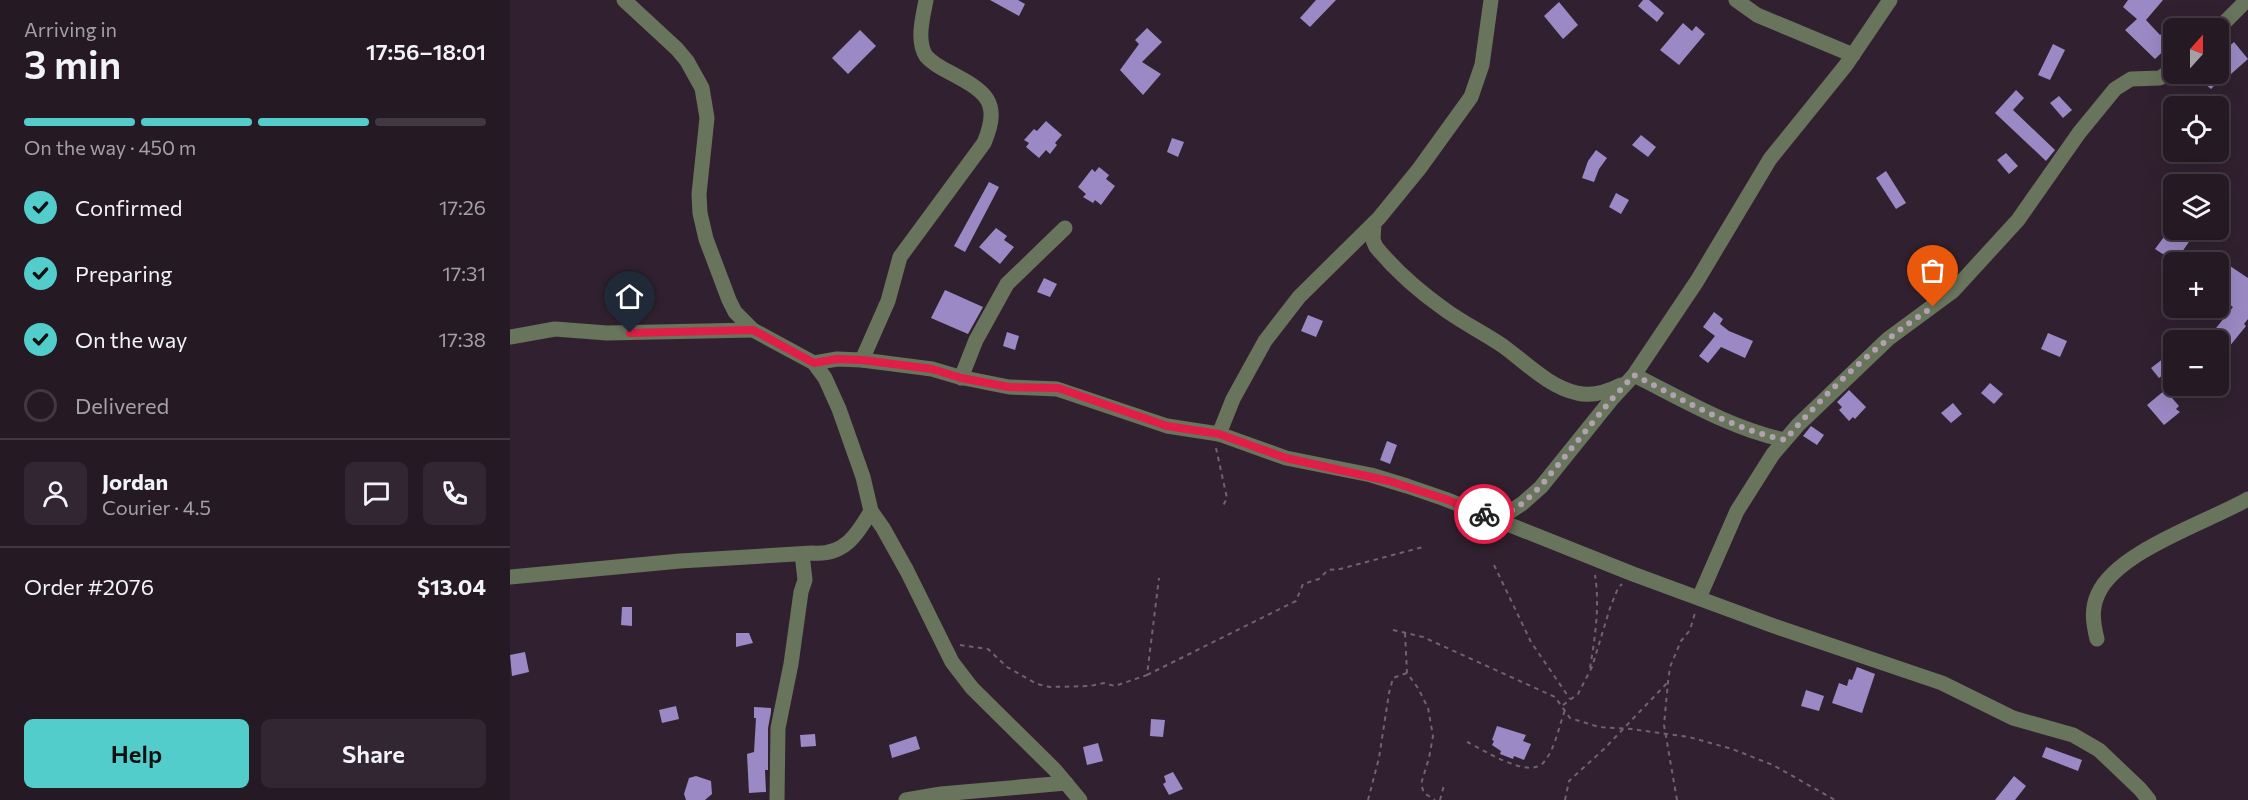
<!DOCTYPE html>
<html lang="en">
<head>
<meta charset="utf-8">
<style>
  body { margin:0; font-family:Commissioner,sans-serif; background:#312631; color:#f1f3f6; height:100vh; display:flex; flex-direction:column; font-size:22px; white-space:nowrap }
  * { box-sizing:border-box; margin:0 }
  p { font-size:20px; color:#a3a0a6 }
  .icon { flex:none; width:33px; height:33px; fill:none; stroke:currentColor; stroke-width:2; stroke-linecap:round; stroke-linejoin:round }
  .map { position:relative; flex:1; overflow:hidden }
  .drawer { display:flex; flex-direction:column; background:#251924; width:510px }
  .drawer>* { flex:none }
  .needle { width:39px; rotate:21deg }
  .controls { position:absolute; left:1653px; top:18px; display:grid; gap:12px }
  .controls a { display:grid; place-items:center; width:66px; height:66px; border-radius:9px; background:#251924; box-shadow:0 6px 24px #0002,0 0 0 2px #423841; font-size:30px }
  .pin { position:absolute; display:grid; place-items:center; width:51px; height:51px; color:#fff; margin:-62px -26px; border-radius:50% 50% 50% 0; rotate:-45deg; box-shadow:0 0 6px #0007 }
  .pin .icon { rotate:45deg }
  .courier { position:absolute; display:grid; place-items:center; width:60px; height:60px; margin:-30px; border:4px solid #e11d48; border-radius:50%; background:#fff; color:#222; box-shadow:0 2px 8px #0007 }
  .overview em { font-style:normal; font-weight:600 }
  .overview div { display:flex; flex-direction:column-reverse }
  .overview { display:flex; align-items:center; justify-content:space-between; height:102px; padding:0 24px }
  h1 { font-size:39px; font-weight:600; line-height:45px }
  .bar { display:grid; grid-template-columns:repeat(4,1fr); gap:9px 6px; align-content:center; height:72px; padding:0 24px }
  .bar i { height:8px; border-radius:4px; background:#423841 }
  .bar .selected { background:#53cdcb }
  .bar p { grid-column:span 4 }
  .line { display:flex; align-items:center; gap:15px; padding:0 24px; border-top:2px solid #423841 }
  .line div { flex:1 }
  .round { display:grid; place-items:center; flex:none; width:63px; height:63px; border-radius:9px; background:#312631 }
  ol { padding:0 24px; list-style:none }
  li { display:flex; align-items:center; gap:18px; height:66px }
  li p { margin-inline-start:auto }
  li .icon { padding:6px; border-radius:50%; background:#53cdcb; color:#111; stroke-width:4 }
  li:last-child { color:#a3a0a6 }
  li i { width:33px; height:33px; border:3px solid #423841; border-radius:50% }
  .action { display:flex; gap:12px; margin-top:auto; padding:12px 24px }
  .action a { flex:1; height:69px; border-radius:9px; background:#53cdcb; color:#111; font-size:24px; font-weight:600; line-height:69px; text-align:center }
  .action a+a { background:#312631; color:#f1f3f6 }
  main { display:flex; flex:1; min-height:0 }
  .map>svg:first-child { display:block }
</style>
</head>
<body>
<main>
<section class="drawer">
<div class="overview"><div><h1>3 min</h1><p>Arriving in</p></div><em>17:56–18:01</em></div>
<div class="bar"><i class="selected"></i><i class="selected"></i><i class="selected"></i><i></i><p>On the way · 450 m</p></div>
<ol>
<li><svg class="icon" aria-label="check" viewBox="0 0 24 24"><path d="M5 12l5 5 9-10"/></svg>Confirmed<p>17:26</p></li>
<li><svg class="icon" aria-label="check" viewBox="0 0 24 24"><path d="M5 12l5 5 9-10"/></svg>Preparing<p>17:31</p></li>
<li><svg class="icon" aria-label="check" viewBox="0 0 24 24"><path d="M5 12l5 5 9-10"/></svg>On the way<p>17:38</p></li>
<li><i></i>Delivered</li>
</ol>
<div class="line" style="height:108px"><a class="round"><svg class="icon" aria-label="person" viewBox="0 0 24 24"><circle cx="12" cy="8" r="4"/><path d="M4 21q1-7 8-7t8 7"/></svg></a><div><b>Jordan</b><p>Courier · 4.5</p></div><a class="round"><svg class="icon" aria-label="chat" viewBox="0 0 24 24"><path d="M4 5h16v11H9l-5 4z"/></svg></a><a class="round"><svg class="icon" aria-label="phone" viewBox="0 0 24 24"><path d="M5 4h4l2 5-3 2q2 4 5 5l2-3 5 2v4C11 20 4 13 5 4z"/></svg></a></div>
<div class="line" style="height:78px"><div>Order #2076</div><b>$13.04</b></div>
<div class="action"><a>Help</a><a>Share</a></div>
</section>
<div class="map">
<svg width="1738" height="800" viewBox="0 0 1738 800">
  <rect width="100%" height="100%" fill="#312130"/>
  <!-- building -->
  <g fill="#9a89c4">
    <path d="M480,0H508L515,4L509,16Z"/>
    <path d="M806,0H826L800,27L790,18Z"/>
    <path d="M1133,0H1139L1154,13L1147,22L1128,6Z"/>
    <path d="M1618,0H1653L1636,20L1650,35L1653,32L1662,43L1645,59L1615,30L1627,19L1613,7Z"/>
    <path d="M1049,2L1068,25L1053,39L1034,16Z"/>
    <path d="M1173,23L1182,31L1186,26L1195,34L1169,65L1150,50Z"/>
    <path d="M637,28L652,42L632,62L651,74L633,95L610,70L629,44L625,40Z"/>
    <path d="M350,30L366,46L338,74L322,58Z"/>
    <path d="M1724,42L1738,59L1721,74L1718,71L1701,89L1683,74H1708V56Z"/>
    <path d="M1543,44L1555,50L1540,80L1528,75Z"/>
    <path d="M1506,90L1514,98L1503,110L1545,150L1536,161L1485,113Z"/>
    <path d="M1549,96L1562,110L1553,118L1540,103Z"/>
    <path d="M536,121L552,135L545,143L547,145L540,154L536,150L529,158L516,147L519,143L514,140L524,129L527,131Z"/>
    <path d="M1131,135L1146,147L1138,157L1122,145Z"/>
    <path d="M662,138L674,142L668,157L657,152Z"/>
    <path d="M1086,150L1097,158L1089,169L1084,182L1072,178L1078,161Z"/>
    <path d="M1496,153L1508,166L1499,174L1487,160Z"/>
    <path d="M589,167L599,175L596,179L605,186L591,205L585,200L583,203L573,197L576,194L568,187L582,169L585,172Z"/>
    <path d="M1376,171L1396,203L1386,209L1366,178Z"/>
    <path d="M479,182L489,187L455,252L444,246Z"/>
    <path d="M1106,193L1119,200L1111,214L1099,207Z"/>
    <path d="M1662,226L1664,230H1668L1681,239L1665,262L1645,249Z"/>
    <path d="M486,228L497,236L494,240L504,247L490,264L469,247Z"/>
    <path d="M1708,258L1738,278V319L1734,324L1736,326L1719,347L1702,333L1723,307L1708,296Z"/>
    <path d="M534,278L547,284L540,297L527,292Z"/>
    <path d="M435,290L473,307L458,334L421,318Z"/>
    <path d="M1204,312L1213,319L1210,324L1219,331L1243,341L1235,358L1211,347L1198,363L1189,356L1205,336L1193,327Z"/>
    <path d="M798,315L813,321L806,337L791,331Z"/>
    <path d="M497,332L509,336L505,350L493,346Z"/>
    <path d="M1538,333L1557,341L1550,357L1531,349Z"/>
    <path d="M1654,358L1662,368L1649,378L1641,368Z"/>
    <path d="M1480,383L1493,394L1484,404L1471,393Z"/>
    <path d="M1339,390L1356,407L1345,419L1343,417L1339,421L1329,410L1332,407L1327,402Z"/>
    <path d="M1655,390L1669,406L1666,409L1670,412L1654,425L1637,405Z"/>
    <path d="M1443,403L1452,414L1441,423L1431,413Z"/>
    <path d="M1301,426L1314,435L1307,445L1293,436Z"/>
    <path d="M877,441L887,445L880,464L870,460Z"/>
    <path d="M112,607H122V626L111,625Z"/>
    <path d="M226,633H239L243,643L226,647Z"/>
    <path d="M15,652L19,672L2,676L0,655Z"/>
    <path d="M1347,667L1365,674L1352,713L1322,703L1329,683L1337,686L1339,679L1342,680Z"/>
    <path d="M1296,690L1314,696L1309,711L1291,706Z"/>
    <path d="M166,706L169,719L152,723L149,710Z"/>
    <path d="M244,707L261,708V712L258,728V770H255L256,792L239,793L237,754L244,752L246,718H244Z"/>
    <path d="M641,719L655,720L653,737L640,736Z"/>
    <path d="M987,726L1016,735L1013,741L1021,744L1014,760L1004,756L1003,759L990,754L991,751L982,745L984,741L982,740Z"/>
    <path d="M305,734L306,746L291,747L290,735Z"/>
    <path d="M406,736L410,749L382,758L379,745Z"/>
    <path d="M588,743L593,761L577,765L573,747Z"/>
    <path d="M1536,747L1572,760L1568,771L1532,757Z"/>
    <path d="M663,772L673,789L659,795L653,784L656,782L654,776Z"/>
    <path d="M186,776L201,781L202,794L195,800H176L174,794L179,778Z"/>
    <path d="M1504,776L1516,786L1505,800H1485Z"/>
  </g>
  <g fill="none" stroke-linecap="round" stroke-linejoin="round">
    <!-- path -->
    <g stroke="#71626f" stroke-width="2" stroke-dasharray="4.5 4.5" stroke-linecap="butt">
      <path d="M706,448L717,498L712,508"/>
      <path d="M984,565L1021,642L1060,699"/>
      <path d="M883,630L913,637L1045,697L1060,718L1089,727L1121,729L1179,737L1222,749L1263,765L1325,800"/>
      <path d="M895,633L897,673L908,688L918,708L923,736L919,758L911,784L914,793L925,800"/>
      <path d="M450,645L478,649L497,667L527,684L540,687L580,686L594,683L605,686L637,675L649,578"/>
      <path d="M1080,668C1085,638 1090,606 1085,575"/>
      <path d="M637,675L786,601L793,584L809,579L818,570L830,569L913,547"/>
      <path d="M1053,705L1068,694L1082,667L1100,608L1108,588L1112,584"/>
      <path d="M957,742C974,750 1019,780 1034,762C1045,749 1049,726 1055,710"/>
      <path d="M858,800L869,758L879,693L883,678L897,673"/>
      <path d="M930,800L934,785"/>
      <path d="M1055,800L1059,781L1094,749L1158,682"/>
      <path d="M1167,800L1154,725L1158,682L1160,667L1171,641L1180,630L1185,613"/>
    </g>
    <!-- minor -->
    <g stroke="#69745c" stroke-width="15">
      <path d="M114,0L167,49L177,61L192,88L197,118L189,194L190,213L196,239L219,300L225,312L243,330L304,363L315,378L329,409L353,477L361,511L373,528L397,571L442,662L462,688L545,770L570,800"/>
      <path d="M1226,0L1247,15L1343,55"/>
      <path d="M1708,29L1737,0"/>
      <path d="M864,223L863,240L866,247C885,270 910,292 934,309C953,323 974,333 993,346C1015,362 1039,387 1067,393C1082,397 1097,392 1111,385"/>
      <path d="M0,337L45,329L97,333L243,330"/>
      <path d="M352,360L378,301L390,257L474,143C492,101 475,91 439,72C431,68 422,63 416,56C406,40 413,17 416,0"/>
      <path d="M304,363L327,359L352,360L422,369L449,377L499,387L547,389L657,426L709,434L776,458L861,475L897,486L935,499L1123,574L1264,626L1432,683L1503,718L1563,735L1589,750L1630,789L1639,800"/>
      <path d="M1124,375C1172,399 1222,429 1275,440"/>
      <path d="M451,378L466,340L497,284L555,228"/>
      <path d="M709,434L723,399L755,341L789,297L869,218L909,169L961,97L972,65L981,0"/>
      <path d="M988,520L1013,503L1031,487L1101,400L1124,375L1187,281L1260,159L1336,65L1380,0"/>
      <path d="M0,577L170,561L302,553C334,556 347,535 361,511"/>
      <path d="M1189,598L1227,511L1263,454L1288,425L1378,339L1443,291L1508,220L1569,133L1605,89L1621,79L1650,78L1664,68"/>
      <path d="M1587,639C1583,623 1581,609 1588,594C1607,551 1698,522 1738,499"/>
      <path d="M267,800L268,728L281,664L291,592L295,580L292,554"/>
      <path d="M396,800L431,794L556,783"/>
    </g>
  </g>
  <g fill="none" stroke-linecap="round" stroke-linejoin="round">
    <!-- done -->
    <path stroke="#b0a2ae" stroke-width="6" stroke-dasharray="0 10.8" d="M974,514L988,520L1013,503L1030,487L1101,400L1124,375C1172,399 1222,429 1275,440C1318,390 1368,342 1423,307"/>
    <!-- route -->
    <path stroke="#e11d48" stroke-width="8" d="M120,333L243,330L304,363L327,359L352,360L422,369L451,378L499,387L548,388L657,426L709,434L776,458L879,481L935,499L974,514"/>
  </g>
</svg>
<div class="controls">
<a><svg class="needle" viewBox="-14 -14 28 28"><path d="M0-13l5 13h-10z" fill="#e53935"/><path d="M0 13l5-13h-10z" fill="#a3a0a6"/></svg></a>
<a><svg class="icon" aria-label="locate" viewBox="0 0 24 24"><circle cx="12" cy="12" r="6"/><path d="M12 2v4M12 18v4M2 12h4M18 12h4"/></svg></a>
<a><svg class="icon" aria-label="layers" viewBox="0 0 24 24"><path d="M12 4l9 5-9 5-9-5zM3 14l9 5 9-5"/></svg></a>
<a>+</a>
<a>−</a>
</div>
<div class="pin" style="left:1423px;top:307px;background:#ea580c"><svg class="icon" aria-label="bag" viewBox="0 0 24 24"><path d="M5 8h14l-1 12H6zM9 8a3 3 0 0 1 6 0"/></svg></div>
<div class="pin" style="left:120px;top:333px;background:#1f2937"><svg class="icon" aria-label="home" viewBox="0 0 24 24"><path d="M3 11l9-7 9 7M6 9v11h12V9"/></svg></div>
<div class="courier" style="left:974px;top:514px"><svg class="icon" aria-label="bike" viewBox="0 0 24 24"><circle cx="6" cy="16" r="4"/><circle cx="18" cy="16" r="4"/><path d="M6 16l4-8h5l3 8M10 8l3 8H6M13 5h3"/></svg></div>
</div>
</main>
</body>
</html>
